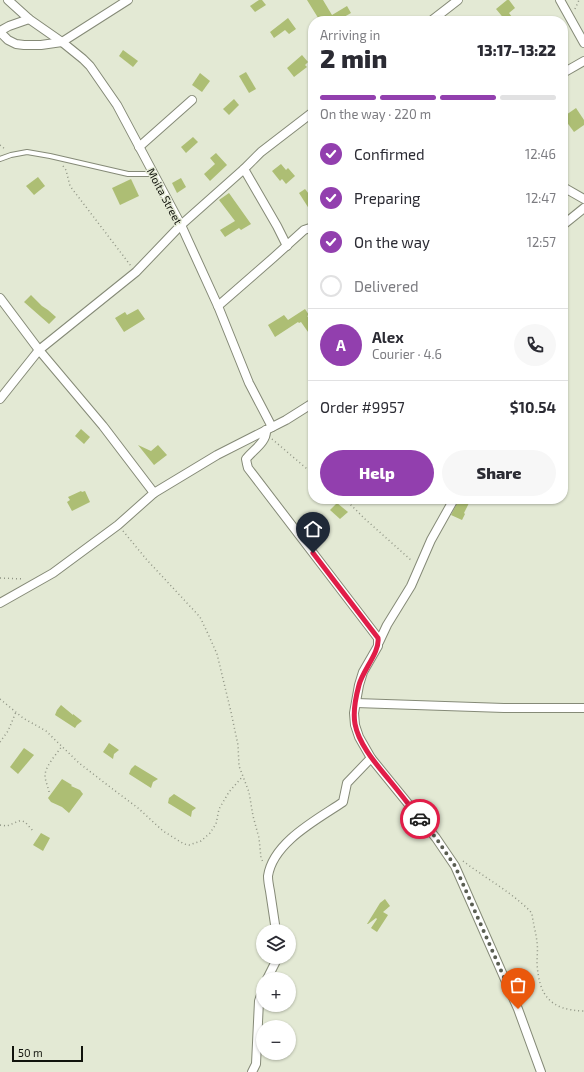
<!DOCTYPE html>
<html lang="en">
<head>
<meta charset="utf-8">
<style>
  body { margin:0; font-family:"Exo 2",sans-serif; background:#f7f7f7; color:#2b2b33; height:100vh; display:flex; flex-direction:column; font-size:15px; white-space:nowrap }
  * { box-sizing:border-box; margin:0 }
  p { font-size:13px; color:#7c7c81 }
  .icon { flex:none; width:22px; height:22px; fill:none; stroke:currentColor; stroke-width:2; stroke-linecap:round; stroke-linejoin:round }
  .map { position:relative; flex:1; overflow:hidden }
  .drawer { position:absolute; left:308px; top:16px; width:260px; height:488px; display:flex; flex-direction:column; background:#fff; border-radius:16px; box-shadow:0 1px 3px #0004 }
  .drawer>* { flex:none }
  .tools { position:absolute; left:256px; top:924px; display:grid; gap:8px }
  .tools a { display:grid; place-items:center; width:40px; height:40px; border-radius:50%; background:#fff; box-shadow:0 1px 3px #0004; font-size:20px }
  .scale { position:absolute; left:12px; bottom:10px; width:71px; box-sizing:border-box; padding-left:4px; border:2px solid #11130c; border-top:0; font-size:11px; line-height:14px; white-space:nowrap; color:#11130c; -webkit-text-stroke:3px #e3e9d4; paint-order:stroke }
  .pin { position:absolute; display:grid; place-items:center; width:34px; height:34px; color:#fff; margin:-41px -17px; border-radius:50% 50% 50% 0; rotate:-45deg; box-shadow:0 0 4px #0007 }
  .pin .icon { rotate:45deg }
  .courier { position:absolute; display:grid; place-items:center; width:40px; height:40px; margin:-20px; border:3px solid #e11d48; border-radius:50%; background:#fff; color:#222; box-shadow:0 1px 5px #0007 }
  .head em { font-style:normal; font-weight:800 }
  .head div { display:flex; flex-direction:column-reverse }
  .head { display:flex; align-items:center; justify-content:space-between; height:68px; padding:0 12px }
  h1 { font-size:26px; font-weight:800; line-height:30px }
  .bar { display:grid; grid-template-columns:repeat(4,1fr); gap:6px 4px; align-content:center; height:48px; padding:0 12px }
  .bar i { height:5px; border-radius:3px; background:#e1e1e2 }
  .bar .selected { background:#923fae }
  .bar p { grid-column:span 4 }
  .line { display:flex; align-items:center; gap:10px; padding:0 12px; border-top:1px solid #e1e1e2 }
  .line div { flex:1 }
  .round { display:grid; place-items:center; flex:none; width:42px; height:42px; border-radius:21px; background:#f7f7f7 }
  ol { padding:0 12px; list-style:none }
  li { display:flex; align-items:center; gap:12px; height:44px }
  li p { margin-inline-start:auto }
  li .icon { padding:4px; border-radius:50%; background:#923fae; color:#fff; stroke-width:4 }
  li:last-child { color:#7c7c81 }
  li i { width:22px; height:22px; border:2px solid #e1e1e2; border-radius:50% }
  .cta { display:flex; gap:8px; margin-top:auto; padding:8px 12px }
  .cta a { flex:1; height:46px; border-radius:24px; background:#923fae; color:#fff; font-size:16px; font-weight:800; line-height:46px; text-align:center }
  .cta a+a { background:#f7f7f7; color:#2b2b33 }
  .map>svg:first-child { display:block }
</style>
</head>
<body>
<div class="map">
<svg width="584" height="1072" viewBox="0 0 584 1072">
  <rect width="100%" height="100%" fill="#e3e9d4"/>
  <!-- building -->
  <g fill="#adbe74">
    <path d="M259,0H262L266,5L255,12L250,6Z"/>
    <path d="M307,0H323L332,15L347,6L351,13L337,21H320Z"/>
    <path d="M507,0H509L515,8L509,13L515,21H506L496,9Z"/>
    <path d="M288,18L296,29L289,34L285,30L274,38L270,32Z"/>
    <path d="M123,50L138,61L133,67L119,56Z"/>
    <path d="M302,55L308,62L305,65L307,67L294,77L287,68Z"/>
    <path d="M246,72L256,89L249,93L239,76Z"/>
    <path d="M200,73L210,81L202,92L192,85Z"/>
    <path d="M234,99L239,105L229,115L223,109Z"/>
    <path d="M576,108L584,120V125L574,132L563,117Z"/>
    <path d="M193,137L198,142L186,153L181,147Z"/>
    <path d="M216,153L227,165L210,181L204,174L215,164L210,158Z"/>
    <path d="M281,164L286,170L288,168L295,176L286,184L282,179L280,181L272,171Z"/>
    <path d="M38,177L45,186L34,195L26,186Z"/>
    <path d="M181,178L186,187L177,193L172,183Z"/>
    <path d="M131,179L139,196L120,205L112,188Z"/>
    <path d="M305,189L313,199V215L299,193Z"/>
    <path d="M229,193L251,224L241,230L239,228L225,237L220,230L235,221L219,200Z"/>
    <path d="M31,295L42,306L48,310L56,317L49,324L24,302Z"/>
    <path d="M138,309L145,319L124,332L115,318L125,312L127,315Z"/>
    <path d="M305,309L309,315L307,316L308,317L313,313V339L301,322L299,323L298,322L275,337L268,325L284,315L288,320Z"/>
    <path d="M81,429L90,437L84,444L75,436Z"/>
    <path d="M138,445L151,451L158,445L167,455L154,465Z"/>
    <path d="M81,491L82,492L85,491L90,502L72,511L67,502L70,500L68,497Z"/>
    <path d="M459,499H471L464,513L465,514L462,520L451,515Z"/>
    <path d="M337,503L348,512L340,519L330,510Z"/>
    <path d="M61,705L73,715V714L82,721L77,725L75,728L55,715L57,710Z"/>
    <path d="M109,743L119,750L114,754L113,759L103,752Z"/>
    <path d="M24,748L34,755L18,774L10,767Z"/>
    <path d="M135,765L158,779L153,782L151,788L129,774L131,769Z"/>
    <path d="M62,779L72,785L71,786L80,790L83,794L69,813L62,807L51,802L48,798Z"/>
    <path d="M174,794L196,808L192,811L191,817L168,803L169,798Z"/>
    <path d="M41,833L50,838L43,851L33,845Z"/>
    <path d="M385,899L390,906L383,912L388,915L377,932L371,928L377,919L376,918L368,924H367L380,903Z"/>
  </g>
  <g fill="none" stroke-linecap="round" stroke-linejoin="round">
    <!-- lane casing -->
    <g stroke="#858a77" stroke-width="6">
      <path id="lane" d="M0,159L11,155L27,152L50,156L128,174H153"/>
    </g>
    <!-- street casing -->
    <g stroke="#858a77" stroke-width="10">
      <g id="street">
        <path d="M8,0L29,19L62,42L83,59L90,66L117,105L181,225L218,306L249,383L272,427"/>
        <path d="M560,0L584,43"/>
        <path d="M431,21L458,0"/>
        <path d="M0,31L9,26L29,19"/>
        <path d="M0,32L8,40L16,44L24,45H41L62,42L128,0"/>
        <path d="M563,73L584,61"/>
        <path d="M139,147L192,100"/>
        <path d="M244,169L277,226L287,246"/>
        <path d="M563,187L584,199"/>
        <path d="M563,225L584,208"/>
        <path d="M0,298L39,350L103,426L154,493"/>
        <path d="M218,306L273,258L304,230L313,227"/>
        <path d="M0,399L39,350L136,272L181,225L244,169L261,152L313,112"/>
        <path d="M266,430C267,442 253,450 246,459L247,464L248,468L378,638V646L363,672L359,685L354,713L355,725L359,737L371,758L436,838L455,866L518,1009L541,1072"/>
        <path d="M0,603L53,573L118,525L154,493L217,455L286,420L313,403"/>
        <path d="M379,642L387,625L411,586L431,540L454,499"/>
        <path d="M356,703L504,708H584"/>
        <path d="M276,931C274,918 272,905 270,891C269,886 268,881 268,876C273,842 318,819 343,802L347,783L371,758"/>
        <path d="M267,979L278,957"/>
        <path d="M252,1072L256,1064L259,1001L263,989"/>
      </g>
    </g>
    <!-- path -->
    <g stroke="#909585" stroke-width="1.5" stroke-dasharray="1 3" stroke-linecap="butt">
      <path d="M575,9L579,0"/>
      <path d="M0,145L5,149"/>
      <path d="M63,166L66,170L70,186L131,266"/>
      <path d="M272,439L313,474"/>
      <path d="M345,499L365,519L412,561"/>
      <path d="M319,501V499"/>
      <path d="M123,531L147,560L200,617L209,636L217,654L231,712L238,745L239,766L249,792L253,816L259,838L261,858L263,862"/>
      <path d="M0,578L24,579"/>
      <path d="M0,699L23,718L46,731L79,763L110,787L138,808L163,831L184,844L189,845L201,841L210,833L216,824L219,809L229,792L243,776"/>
      <path d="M0,742L8,731L16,712"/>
      <path d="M49,792C48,786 45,781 45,775C46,765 56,755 62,746"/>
      <path d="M0,825L7,826L19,821H22L25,822L34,832"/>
      <path d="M463,861C485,878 510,891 530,911L532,914C533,923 536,933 537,942C538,949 537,956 537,963C539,996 550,1010 584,1011"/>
    </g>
    <!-- lane -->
    <use href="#lane" stroke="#fff" stroke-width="4"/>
    <!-- street -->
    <use href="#street" stroke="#fff" stroke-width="8"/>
  </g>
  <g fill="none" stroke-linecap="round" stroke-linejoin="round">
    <!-- done -->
    <path stroke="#5a5e52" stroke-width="4" stroke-dasharray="0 7.2" d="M420,819L436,838L455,866L518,1009"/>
    <!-- route -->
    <path stroke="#e11d48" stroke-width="5" d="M313,553L378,638C380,652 363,670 359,685C356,696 353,713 355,724C359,745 377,765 390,781C400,793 410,806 420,819"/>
  </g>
  <g text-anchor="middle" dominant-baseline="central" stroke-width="3" stroke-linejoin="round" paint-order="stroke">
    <!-- street labels -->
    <g font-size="11" fill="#11130c" stroke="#e3e9d4">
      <text transform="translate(165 196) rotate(62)">Moita Street</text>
    </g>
  </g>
</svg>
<div class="tools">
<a><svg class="icon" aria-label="layers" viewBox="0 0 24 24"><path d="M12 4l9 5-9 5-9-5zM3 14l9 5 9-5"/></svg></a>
<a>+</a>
<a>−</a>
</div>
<div class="scale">50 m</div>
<div class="pin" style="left:518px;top:1009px;background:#ea580c"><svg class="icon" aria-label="bag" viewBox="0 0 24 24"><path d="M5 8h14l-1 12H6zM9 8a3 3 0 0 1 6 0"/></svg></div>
<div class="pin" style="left:313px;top:553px;background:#1f2937"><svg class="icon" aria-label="home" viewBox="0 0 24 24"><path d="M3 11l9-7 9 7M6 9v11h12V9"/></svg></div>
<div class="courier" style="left:420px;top:819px"><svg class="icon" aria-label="car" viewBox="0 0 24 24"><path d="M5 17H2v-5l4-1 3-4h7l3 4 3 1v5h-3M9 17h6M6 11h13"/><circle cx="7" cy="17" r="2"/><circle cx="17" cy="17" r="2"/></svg></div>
<section class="drawer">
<div class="head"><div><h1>2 min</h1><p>Arriving in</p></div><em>13:17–13:22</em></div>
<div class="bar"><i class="selected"></i><i class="selected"></i><i class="selected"></i><i></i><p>On the way · 220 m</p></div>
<ol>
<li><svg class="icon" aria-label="check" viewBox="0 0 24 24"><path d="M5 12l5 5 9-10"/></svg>Confirmed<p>12:46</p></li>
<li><svg class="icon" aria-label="check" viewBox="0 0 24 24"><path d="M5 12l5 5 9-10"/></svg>Preparing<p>12:47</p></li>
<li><svg class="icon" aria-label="check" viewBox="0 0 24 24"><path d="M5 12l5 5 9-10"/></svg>On the way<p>12:57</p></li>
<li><i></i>Delivered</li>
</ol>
<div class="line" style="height:72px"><b class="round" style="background:#923fae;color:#fff">A</b><div><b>Alex</b><p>Courier · 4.6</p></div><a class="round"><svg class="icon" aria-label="phone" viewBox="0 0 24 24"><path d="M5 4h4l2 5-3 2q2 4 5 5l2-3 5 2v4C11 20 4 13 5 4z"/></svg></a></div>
<div class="line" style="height:52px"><div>Order #9957</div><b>$10.54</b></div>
<div class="cta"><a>Help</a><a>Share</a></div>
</section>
</div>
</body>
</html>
